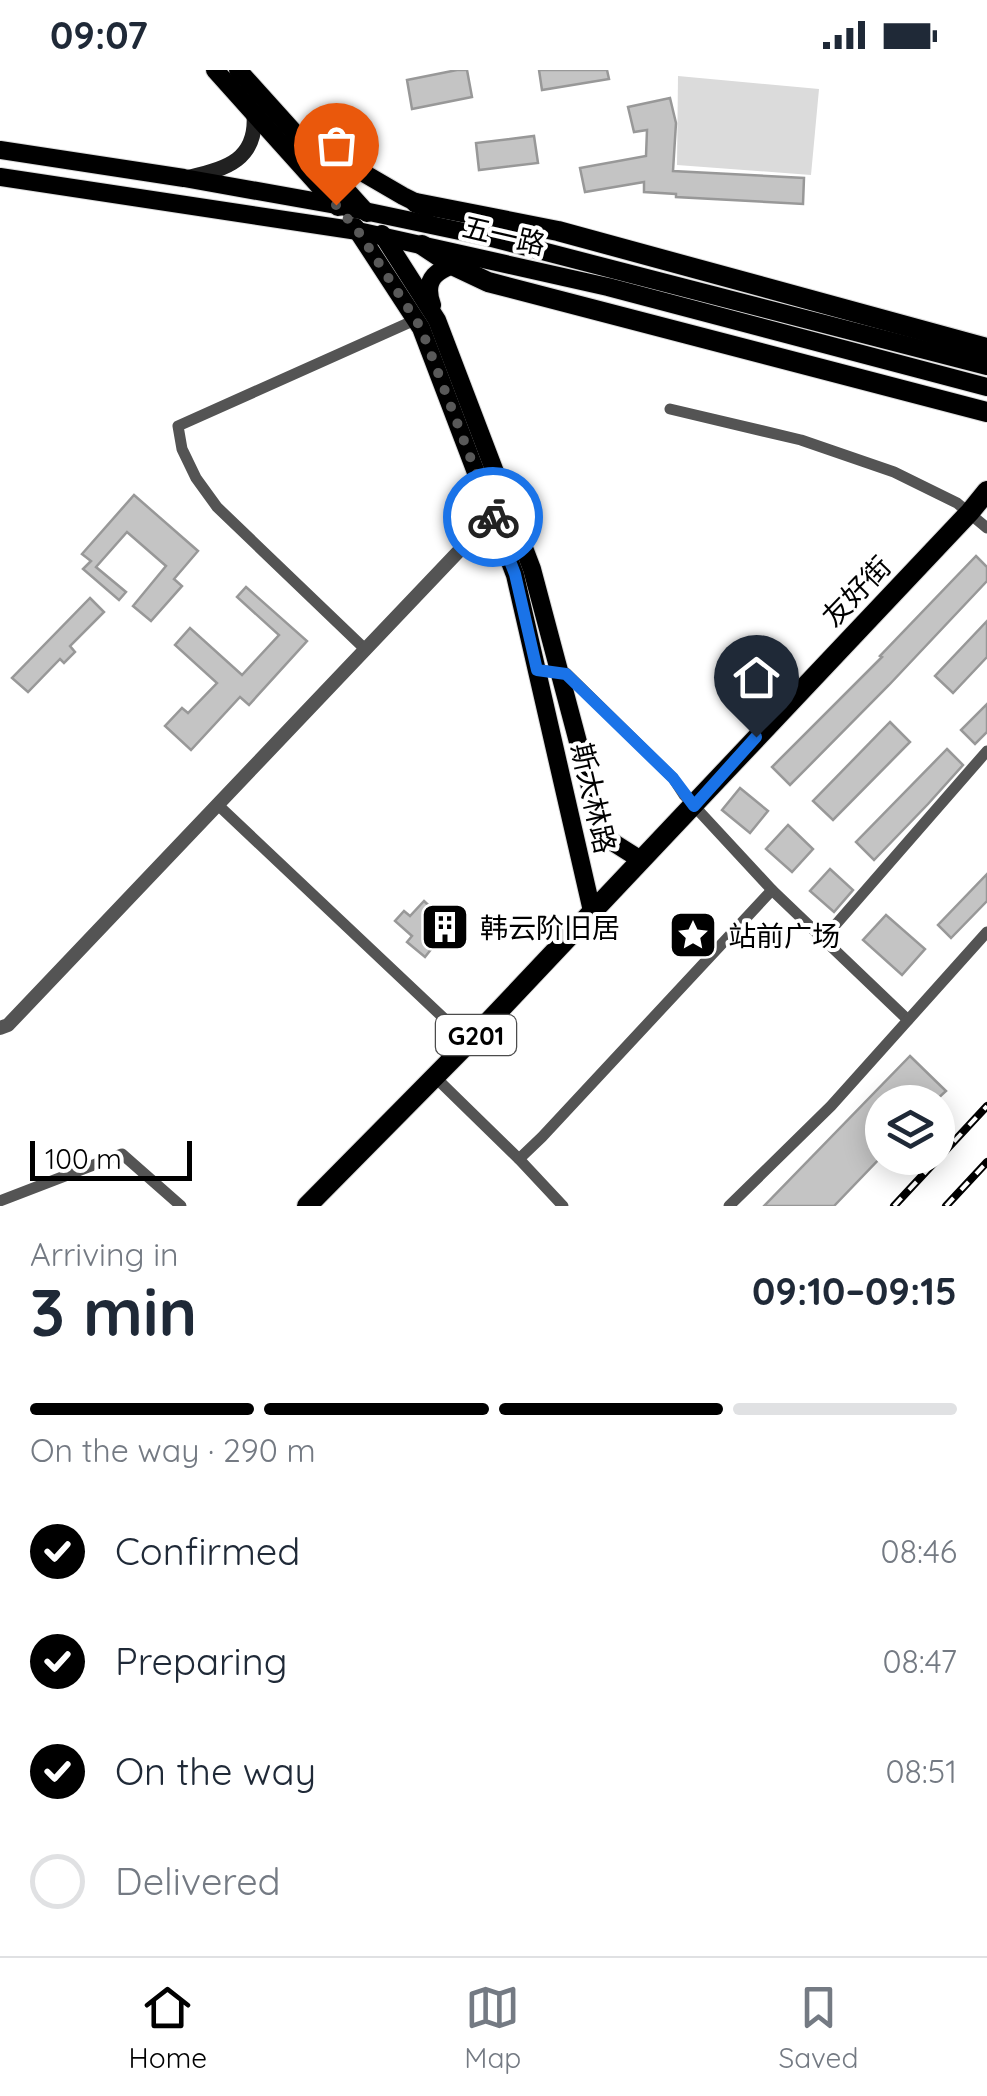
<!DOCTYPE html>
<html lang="en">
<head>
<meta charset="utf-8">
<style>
  body { margin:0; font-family:Quicksand,"Noto Sans SC",sans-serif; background:#f2f2f3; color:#1f2937; height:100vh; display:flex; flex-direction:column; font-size:38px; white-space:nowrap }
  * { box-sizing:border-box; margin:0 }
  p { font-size:32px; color:#747a83 }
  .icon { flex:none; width:55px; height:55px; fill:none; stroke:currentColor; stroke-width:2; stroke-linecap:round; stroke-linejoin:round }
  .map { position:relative; height:1136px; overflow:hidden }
  .details { display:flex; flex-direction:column; background:#fff; flex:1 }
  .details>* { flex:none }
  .buttons { position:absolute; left:865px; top:1015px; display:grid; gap:20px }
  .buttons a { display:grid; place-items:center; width:90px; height:90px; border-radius:50%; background:#fff; box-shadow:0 5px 25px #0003; font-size:50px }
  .scale { position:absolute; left:30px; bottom:25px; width:162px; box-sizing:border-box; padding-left:10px; border:5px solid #000; border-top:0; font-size:28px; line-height:35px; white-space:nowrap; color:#000; -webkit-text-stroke:8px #fff; paint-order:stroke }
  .pin { position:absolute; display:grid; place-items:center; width:85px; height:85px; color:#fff; margin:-102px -42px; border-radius:50% 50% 50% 0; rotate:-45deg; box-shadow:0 0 10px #0007 }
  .pin .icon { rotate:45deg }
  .courier { position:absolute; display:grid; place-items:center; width:100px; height:100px; margin:-50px; border:8px solid #1a73e8; border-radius:50%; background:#fff; color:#222; box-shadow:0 2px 12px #0007 }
  .head em { font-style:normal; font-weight:700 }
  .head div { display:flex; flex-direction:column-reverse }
  .head { display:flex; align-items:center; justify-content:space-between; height:170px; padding:0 30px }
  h1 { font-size:65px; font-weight:700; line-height:75px }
  .bar { display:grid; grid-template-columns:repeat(4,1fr); gap:15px 10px; align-content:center; height:120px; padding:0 30px }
  .bar i { height:12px; border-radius:8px; background:#e0e1e3 }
  .bar .current { background:#000 }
  .bar p { grid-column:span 4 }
  ol { padding:0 30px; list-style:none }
  li { display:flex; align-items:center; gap:30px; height:110px }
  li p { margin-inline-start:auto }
  li .icon { padding:10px; border-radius:50%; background:#000; color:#fff; stroke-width:4 }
  li:last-child { color:#747a83 }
  li i { width:55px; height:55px; border:5px solid #e0e1e3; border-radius:50% }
  .status { display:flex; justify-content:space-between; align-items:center; height:70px; padding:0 50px; background:#fff; direction:ltr }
  .status svg { height:28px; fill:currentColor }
  .menu { display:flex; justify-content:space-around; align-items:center; height:140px; border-top:2px solid #e0e1e3; background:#fff; font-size:28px; color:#747a83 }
  .menu a { display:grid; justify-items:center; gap:5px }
  .menu .current { color:#000 }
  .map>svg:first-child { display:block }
</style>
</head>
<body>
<div class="status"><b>09:07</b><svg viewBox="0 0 49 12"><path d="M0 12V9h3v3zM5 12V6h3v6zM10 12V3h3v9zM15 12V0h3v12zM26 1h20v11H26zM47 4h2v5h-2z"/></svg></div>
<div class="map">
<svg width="987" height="1136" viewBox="0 0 987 1136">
  <rect width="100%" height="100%" fill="#fff"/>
  <!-- green -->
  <path fill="#dbdbdb" d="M678,6L819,19L811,105L677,95Z"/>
  <!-- building -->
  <g fill="#c4c4c4" stroke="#989898" stroke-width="2.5">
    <path d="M457,0H467L472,27L412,39L407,10Z"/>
    <path d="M539,0H607L609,9L542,20Z"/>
    <path d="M670,28L676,53L673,101L804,108L803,134L676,127V124L644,122V112L585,122L580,98L646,86L647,60L634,62L628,37Z"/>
    <path d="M534,66L538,93L479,100L476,73Z"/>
    <path d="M134,425L198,481L174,509L182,516L151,551L133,536L166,496L127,462L96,497L126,522L119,530L83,499L91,491L82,484Z"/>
    <path d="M976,486L987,497V511L889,615L790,715L772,697L882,587L880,586Z"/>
    <path d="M246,517L307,571L249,635L240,627L191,680L165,656L182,638L188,643L217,613L175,575L190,558L242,605L279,565L237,527Z"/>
    <path d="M90,528L104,542L70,576L75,582L64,593L60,589L28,622L12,608Z"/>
    <path d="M987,551V587L953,623L935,606Z"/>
    <path d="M987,634V662L975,674L961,660Z"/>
    <path d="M890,652L910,672L833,750L813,731Z"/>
    <path d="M947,679L963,695L928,734L874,790L856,772Z"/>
    <path d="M740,718L768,741L750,763L722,740Z"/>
    <path d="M788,755L813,779L792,802L766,779Z"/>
    <path d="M830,799L853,820L834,842L810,821Z"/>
    <path d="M987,804V831L951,868L938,855Z"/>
    <path d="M424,831L443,849L448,844L456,852L455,855L459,860L450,869L444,863L425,887L407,872L412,866L395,851L404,841L410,846Z"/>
    <path d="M886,845L925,879L902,905L863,870Z"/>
    <path d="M910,986L946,1021L934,1032H882V1086L834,1136H764Z"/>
  </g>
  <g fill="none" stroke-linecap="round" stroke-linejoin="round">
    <!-- primary casing -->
    <g stroke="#dbdbdb" stroke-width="20">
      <g id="primary">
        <path d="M215,0L338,137"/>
        <path d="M238,0L367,143"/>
        <path d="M312,73L403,126L429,139"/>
        <path d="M0,80L184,108L336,135L488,167L987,296"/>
        <path d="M0,107L358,161L608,217L987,317"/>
        <path d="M355,157L421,258L515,505L592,841"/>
        <path d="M382,164L437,250L532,499L603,766L641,790"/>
        <path d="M432,235C422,207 438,200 462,191"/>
      </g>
    </g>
    <!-- trunk casing -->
    <g stroke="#dbdbdb" stroke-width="22">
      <g id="trunk">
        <path d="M416,133L558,161L987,278"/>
        <path d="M422,175L452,195L488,212L987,342"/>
        <path d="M307,1136L475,966L970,442L987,421"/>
      </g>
    </g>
    <!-- minor -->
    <g stroke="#545454" stroke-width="11">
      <path d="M670,339L801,370L894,402L957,433L987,458"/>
      <path d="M366,580L217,437L196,408L182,379L178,356L415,250"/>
      <path d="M537,600L566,603L673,708L684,725L772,820L908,950"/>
      <path d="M218,735L469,972"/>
      <path d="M824,868L987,681"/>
      <path d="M435,1007L519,1089L563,1136"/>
      <path d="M519,1089L542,1067L772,820"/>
      <path d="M0,1131L122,1084L181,1136"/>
      <path d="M729,1136L831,1036L987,862"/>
    </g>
    <!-- tertiary -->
    <path stroke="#545454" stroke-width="14" d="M0,958L8,955L458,482L493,449"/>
    <!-- secondary -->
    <path stroke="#212121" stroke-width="15" d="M190,107C227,99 257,89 254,45"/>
    <!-- primary -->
    <use href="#primary" stroke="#000" stroke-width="18"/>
    <!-- trunk -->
    <use href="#trunk" stroke="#000" stroke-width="20"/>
    <!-- rail casing -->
    <g stroke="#000" stroke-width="8">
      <g id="rail">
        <path d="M894,1136L987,1036"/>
        <path d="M946,1136L987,1092"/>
      </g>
    </g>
    <!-- rail -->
    <use href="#rail" stroke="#fff" stroke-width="4" stroke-dasharray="11" stroke-linecap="butt"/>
  </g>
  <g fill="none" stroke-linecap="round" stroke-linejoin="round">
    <!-- done -->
    <path stroke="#595959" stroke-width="10" stroke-dasharray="0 18" d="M336,135L358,161L421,258L493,447"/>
    <!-- route -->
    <path stroke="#1a73e8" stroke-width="12" d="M493,447L515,504L537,600L566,604L673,708L694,736L756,667"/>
  </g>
  <!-- icons -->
  <defs>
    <g id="building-square" transform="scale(2.5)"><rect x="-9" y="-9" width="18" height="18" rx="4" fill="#000" stroke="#fff"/><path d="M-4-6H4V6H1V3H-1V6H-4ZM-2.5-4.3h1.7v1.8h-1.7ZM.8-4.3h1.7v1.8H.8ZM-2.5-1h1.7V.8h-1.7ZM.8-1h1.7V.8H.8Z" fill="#fff"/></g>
    <g id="sight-square" transform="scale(2.5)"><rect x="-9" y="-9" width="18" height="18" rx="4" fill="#000" stroke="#fff"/><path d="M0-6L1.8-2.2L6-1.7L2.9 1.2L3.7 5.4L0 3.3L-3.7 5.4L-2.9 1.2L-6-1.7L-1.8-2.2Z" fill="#fff"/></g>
  </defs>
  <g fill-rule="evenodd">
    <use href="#building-square" x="445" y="857"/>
    <use href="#sight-square" x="693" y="865"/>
  </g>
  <g text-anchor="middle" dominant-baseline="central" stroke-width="8" stroke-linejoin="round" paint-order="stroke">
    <!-- shield labels -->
    <rect fill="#fff" stroke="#4c4c4c" stroke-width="2.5" x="436" y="945" width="80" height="40" rx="8"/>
    <g font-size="25" font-weight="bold" fill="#000">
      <text x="476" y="965">G201</text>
    </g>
    <!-- street labels -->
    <g font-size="28" fill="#000" stroke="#fff">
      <text transform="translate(504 165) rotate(13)">五一路</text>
      <text transform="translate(856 521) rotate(-46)">友好街</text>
      <text transform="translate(594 728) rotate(77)">斯大林路</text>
    </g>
    <!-- poi labels -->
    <g font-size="28" fill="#000" stroke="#fff" text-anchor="start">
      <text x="480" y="857">韩云阶旧居</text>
      <text x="728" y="865">站前广场</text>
    </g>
  </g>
</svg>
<div class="buttons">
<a><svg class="icon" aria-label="layers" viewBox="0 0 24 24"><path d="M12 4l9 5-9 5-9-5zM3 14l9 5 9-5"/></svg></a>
</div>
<div class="scale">100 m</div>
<div class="pin" style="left:336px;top:135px;background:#ea580c"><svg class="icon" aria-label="bag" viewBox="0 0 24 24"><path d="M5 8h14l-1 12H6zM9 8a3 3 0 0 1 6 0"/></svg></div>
<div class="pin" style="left:756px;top:667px;background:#1f2937"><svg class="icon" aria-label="home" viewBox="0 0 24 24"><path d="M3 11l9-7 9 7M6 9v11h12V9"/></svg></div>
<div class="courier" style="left:493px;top:447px"><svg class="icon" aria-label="bike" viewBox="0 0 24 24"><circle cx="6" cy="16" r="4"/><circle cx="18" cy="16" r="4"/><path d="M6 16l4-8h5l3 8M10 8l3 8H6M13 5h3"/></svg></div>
</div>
<section class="details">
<div class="head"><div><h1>3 min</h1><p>Arriving in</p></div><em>09:10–09:15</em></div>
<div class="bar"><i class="current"></i><i class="current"></i><i class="current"></i><i></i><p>On the way · 290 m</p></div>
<ol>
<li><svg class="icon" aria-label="check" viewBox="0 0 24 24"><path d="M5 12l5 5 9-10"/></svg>Confirmed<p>08:46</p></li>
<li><svg class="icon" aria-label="check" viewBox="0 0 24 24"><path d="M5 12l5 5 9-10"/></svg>Preparing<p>08:47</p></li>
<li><svg class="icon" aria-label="check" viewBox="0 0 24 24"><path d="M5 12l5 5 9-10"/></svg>On the way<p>08:51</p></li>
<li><i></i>Delivered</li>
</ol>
</section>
<nav class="menu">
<a class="current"><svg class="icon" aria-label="home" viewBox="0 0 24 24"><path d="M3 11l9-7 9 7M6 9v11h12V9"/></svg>Home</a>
<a><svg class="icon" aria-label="map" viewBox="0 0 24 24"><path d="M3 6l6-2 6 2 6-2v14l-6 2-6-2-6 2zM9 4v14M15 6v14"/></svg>Map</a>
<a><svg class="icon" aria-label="saved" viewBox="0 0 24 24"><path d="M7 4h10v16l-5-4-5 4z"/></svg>Saved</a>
</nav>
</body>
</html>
